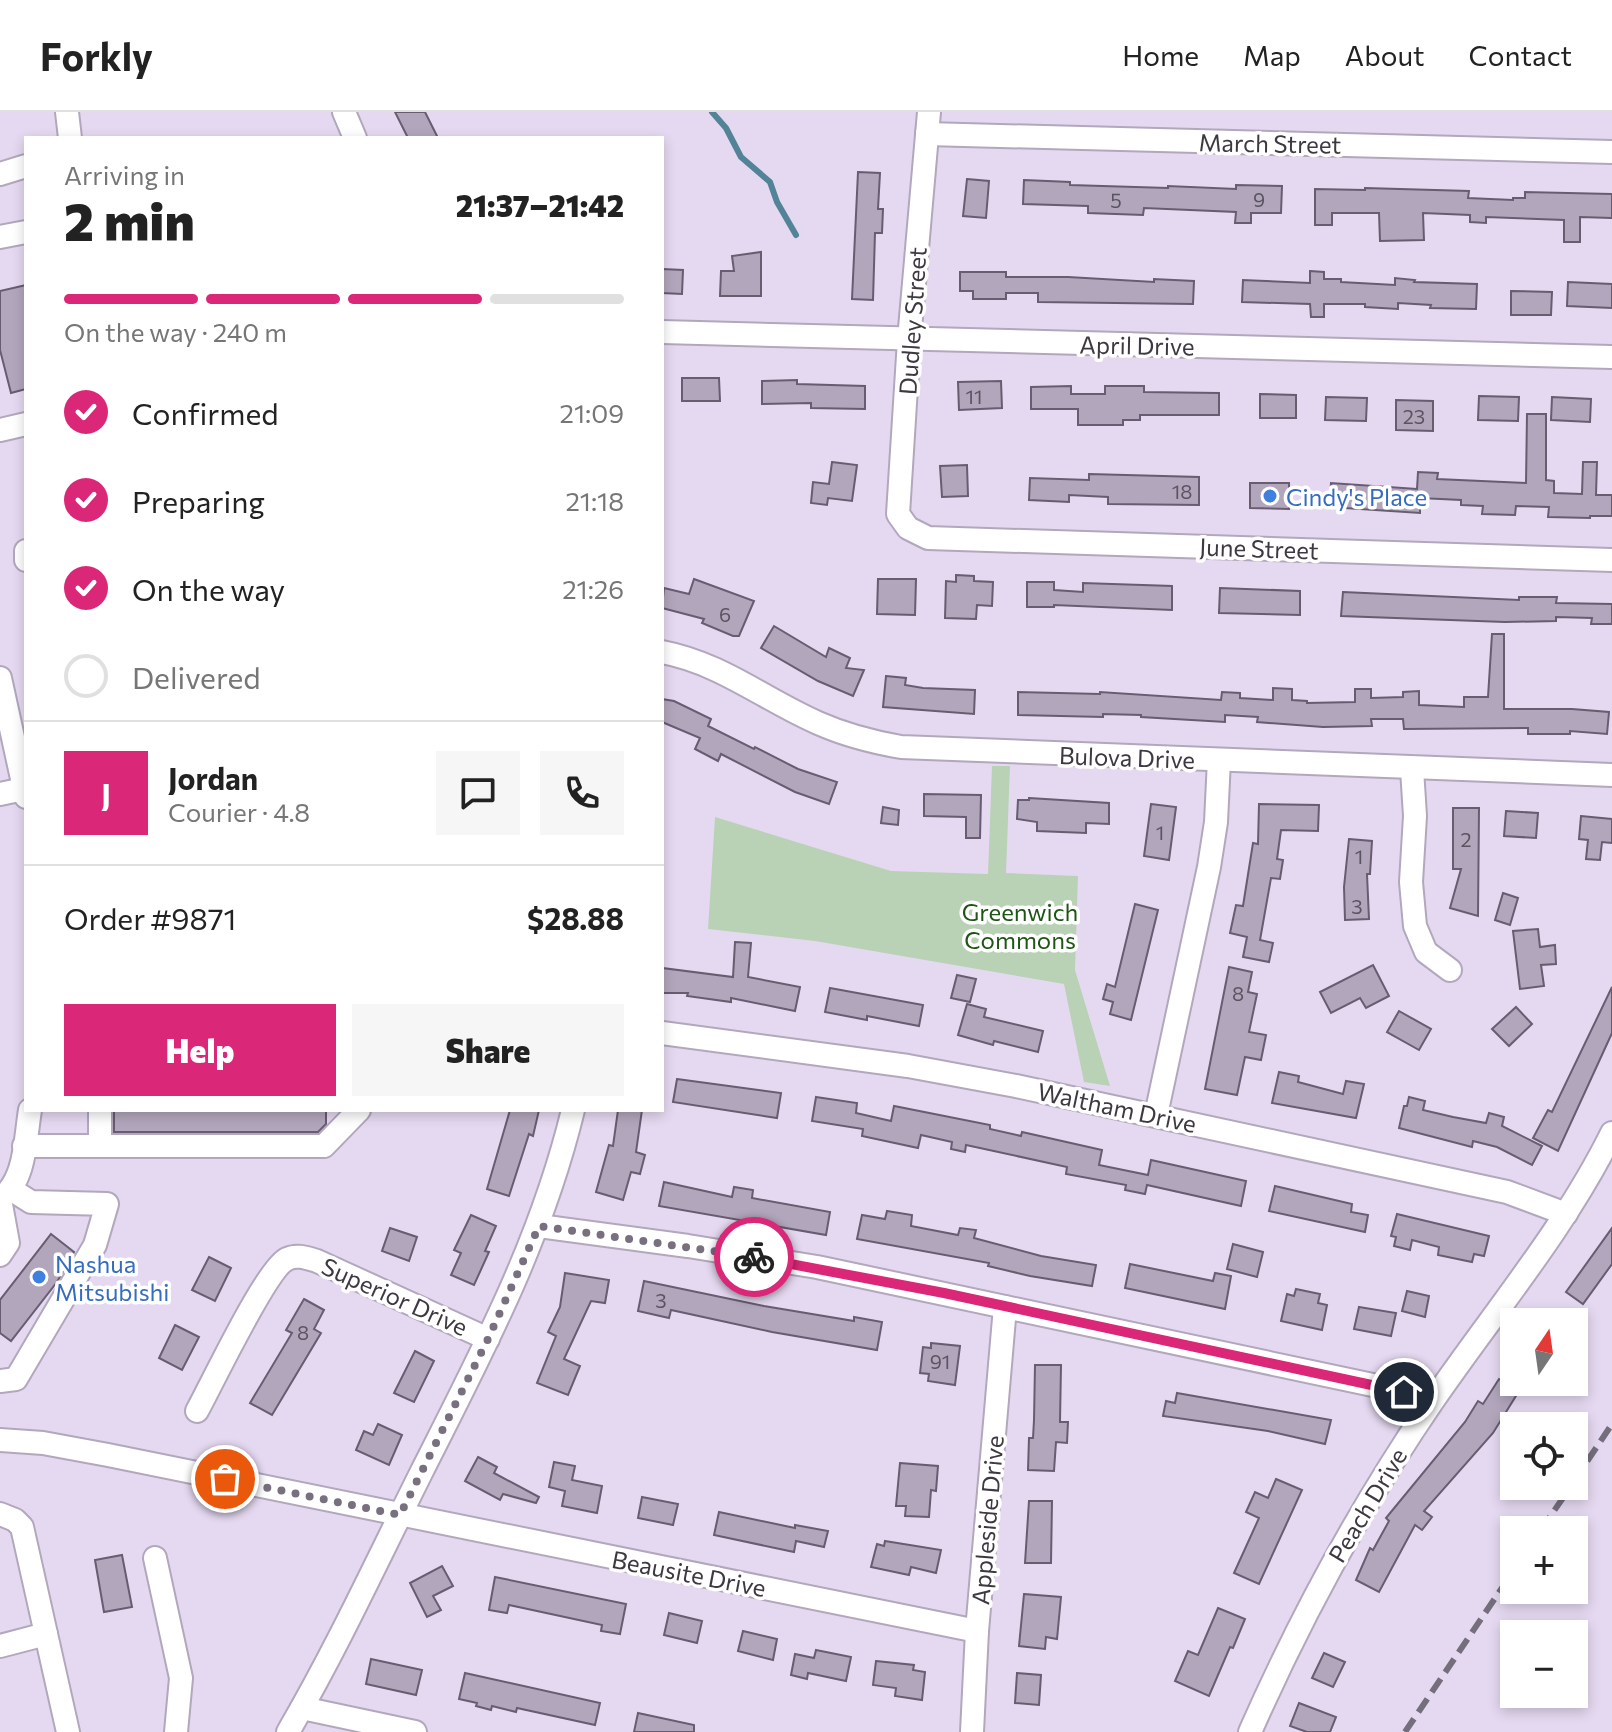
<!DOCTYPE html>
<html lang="en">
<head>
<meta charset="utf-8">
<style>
  body { margin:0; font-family:Commissioner,sans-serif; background:#f6f6f6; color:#222; height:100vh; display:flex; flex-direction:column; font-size:30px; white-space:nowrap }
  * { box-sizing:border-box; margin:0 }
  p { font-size:26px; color:#767676 }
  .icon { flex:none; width:44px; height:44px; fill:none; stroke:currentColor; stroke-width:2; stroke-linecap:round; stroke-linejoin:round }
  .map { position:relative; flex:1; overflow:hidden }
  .drawer { position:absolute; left:24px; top:24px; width:640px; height:976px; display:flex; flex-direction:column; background:#fff; border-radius:0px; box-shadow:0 4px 12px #0003 }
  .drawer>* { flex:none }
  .needle { width:52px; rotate:13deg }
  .controls { position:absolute; left:1500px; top:1196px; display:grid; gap:16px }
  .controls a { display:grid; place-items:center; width:88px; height:88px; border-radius:0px; background:#fff; box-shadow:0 4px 12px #0003; font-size:40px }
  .pin { position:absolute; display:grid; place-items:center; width:68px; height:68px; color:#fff; margin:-34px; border:4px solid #fff; border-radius:50%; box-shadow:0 2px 8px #0007 }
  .courier { position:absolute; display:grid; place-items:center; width:80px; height:80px; margin:-40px; border:6px solid #db2777; border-radius:50%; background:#fff; color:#222; box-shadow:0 2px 10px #0007 }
  .headline em { font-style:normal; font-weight:800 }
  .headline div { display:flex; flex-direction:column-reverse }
  .headline { display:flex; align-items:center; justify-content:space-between; height:136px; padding:0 40px }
  h1 { font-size:52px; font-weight:800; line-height:60px }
  .bar { display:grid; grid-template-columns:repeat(4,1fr); gap:12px 8px; align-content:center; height:96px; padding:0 40px }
  .bar i { height:10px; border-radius:6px; background:#e0e0e0 }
  .bar .on { background:#db2777 }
  .bar p { grid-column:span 4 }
  .line { display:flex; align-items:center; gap:20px; padding:0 40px; border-top:2px solid #e0e0e0 }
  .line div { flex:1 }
  .round { display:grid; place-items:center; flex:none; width:84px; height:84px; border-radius:0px; background:#f6f6f6 }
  ol { padding:0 40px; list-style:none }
  li { display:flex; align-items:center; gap:24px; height:88px }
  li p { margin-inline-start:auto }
  li .icon { padding:8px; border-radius:50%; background:#db2777; color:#fff; stroke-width:4 }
  li:last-child { color:#767676 }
  li i { width:44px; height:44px; border:4px solid #e0e0e0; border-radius:50% }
  .button { display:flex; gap:16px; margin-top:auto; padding:16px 40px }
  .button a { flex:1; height:92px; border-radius:0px; background:#db2777; color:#fff; font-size:32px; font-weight:800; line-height:92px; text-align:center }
  .button a+a { background:#f6f6f6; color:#222 }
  header { display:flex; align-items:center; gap:48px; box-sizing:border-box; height:112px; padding:0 40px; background:#fff; border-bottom:2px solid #e0e0e0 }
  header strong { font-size:38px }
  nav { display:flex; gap:44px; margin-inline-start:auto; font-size:28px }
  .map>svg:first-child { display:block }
</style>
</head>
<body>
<header>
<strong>Forkly</strong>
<nav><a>Home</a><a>Map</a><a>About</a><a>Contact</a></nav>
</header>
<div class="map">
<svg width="1612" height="1620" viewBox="0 0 1612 1620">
  <rect width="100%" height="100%" fill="#e5d9f1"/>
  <!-- green -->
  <path fill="#b9d2b5" d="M992,654H1010L1006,761L1078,764L1075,858L1110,974L1084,970L1064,872L815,829L708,817L715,705L891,759L988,762Z"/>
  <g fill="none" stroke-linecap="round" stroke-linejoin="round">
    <!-- stream -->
    <path stroke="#528397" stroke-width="6" d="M712,0L726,16L741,45L770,70L777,90L796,123"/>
  </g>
  <!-- building -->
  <g fill="#b2a6bc" stroke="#675c70" stroke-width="2">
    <path d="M395,0H425L438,26H408Z"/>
    <path d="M858,60L880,61L878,97H883L882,121H875L873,188L852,187Z"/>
    <path d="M967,67L989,69L986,106L963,104Z"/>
    <path d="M1024,68L1070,70V73L1168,76V74L1236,77V73L1282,74L1281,101H1251V111H1235L1236,100L1144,96L1143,103L1088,101V94L1023,92Z"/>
    <path d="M1365,76L1469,79L1468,86L1513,88V86H1525V80L1612,82V106L1580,105V130H1564V108L1486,105V111L1470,110V103L1423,101L1424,128L1380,129L1379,101H1332V113H1315V77L1365,78Z"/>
    <path d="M761,140V184H720L721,159H734L732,144Z"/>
    <path d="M662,157L683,158L682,182L662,181Z"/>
    <path d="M1310,159L1324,160V167H1341V170L1395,173V166L1415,168L1414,170L1477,172L1476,197L1430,196L1431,193L1398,191V197L1365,195V192H1324V205H1311L1310,192L1242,190L1243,168L1310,171Z"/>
    <path d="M960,160H1006V165H1068L1154,170V167L1194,169L1193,192L1038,190V181H1006V187H973V179H960Z"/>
    <path d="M1568,170L1612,172V196L1567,194Z"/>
    <path d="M26,173V277L11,281L0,238V179Z"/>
    <path d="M1511,179L1552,180L1551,203H1511Z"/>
    <path d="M682,266H719L720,289H682Z"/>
    <path d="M797,268V272L865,274V297L811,296V291L762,292V269Z"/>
    <path d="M1001,269L1002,296L959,298L958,270Z"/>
    <path d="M1071,274V282H1105V274H1144V280L1219,281V303H1140V308H1123V313H1078V297H1031V275Z"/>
    <path d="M1260,282L1296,283V306H1260Z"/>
    <path d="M1479,284L1519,285L1518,309L1478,308Z"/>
    <path d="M1326,285L1367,286L1366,309L1325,308Z"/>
    <path d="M1552,285L1591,287L1590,310L1551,308Z"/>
    <path d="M1396,288L1433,289V319L1396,318Z"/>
    <path d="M1527,302H1546V368L1554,369V381L1582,382L1583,350H1597L1596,383H1612V404H1590V406L1548,405L1549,395L1516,394L1515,403L1482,402L1483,394L1461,393V388L1420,386V401L1329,395L1331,371L1417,377L1418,360L1438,361L1437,367L1526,371Z"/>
    <path d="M832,350L857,353L852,389L828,386L827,393L811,391L813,370L829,372Z"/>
    <path d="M967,353L968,384L942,385L940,354Z"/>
    <path d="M1089,362L1199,365V393L1108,392V385L1069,383V390L1029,388L1030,366L1089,368Z"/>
    <path d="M1250,371H1289V397L1250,396Z"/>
    <path d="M956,463L974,464V469L993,470L992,494L977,493L976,507L945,506L946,469L956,470Z"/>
    <path d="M694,467L754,489L739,524H733L702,511L704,507L662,496L664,476L689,482Z"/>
    <path d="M878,467H916L915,503L877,502Z"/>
    <path d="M1027,470H1054V478L1083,480V471L1172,474V498L1054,493V495H1027Z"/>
    <path d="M1220,476L1300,479V503L1219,501Z"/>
    <path d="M1343,480L1519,488V485H1557L1556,491L1612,492V512H1591L1592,506L1556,505V509L1505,510L1341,504Z"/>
    <path d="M774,514L826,545L829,536L850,546L846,556L864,558L853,584L818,569L761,536Z"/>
    <path d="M1492,522H1504V597H1572L1609,600L1607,622L1570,619V622H1528V616L1404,617L1403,607H1371L1372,614L1323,615L1257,610L1258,605L1225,603V610L1141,605V603L1103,602V605L1018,603V580L1100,582V580L1221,588L1222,580L1240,581V586L1273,588V576L1292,577V588L1307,589V591L1355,590V577H1371V586L1403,585V580L1419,579V593L1464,595V585H1488Z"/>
    <path d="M886,564L906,566L905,573L923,576L975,578L974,602L883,595Z"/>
    <path d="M662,587L674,589L711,607L708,614L754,637L755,635L798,657L837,670L829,692L795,680L721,642L718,649L695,637L700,626L662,610Z"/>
    <path d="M924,682L981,683L980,726H966V705L924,704Z"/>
    <path d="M1029,686L1109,691V712L1086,711V721L1037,719V710L1017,707L1018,688H1029Z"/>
    <path d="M1151,692L1176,695L1169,748L1144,744Z"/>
    <path d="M1259,692L1319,693L1318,719L1281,718L1277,747L1283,748L1280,767L1271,766L1260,828L1273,831L1269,850L1243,845L1247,825L1230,821L1236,793L1243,794L1253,731L1258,732Z"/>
    <path d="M883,695L899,698L898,713L881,711Z"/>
    <path d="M1453,696H1479L1478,804L1450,796L1461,757H1453Z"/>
    <path d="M1506,699L1538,701L1536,726L1504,724Z"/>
    <path d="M1581,704L1612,707V731L1602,730L1600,748L1586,747L1588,728L1579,727Z"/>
    <path d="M1349,727L1372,729L1370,762H1367L1369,807L1345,808L1344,775Z"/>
    <path d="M1503,781L1518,786L1510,813L1495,808Z"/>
    <path d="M1135,792L1158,798L1131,908L1110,902L1113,890L1103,887L1107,872L1115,875Z"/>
    <path d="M1538,817L1540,835L1555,833L1556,852L1541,853L1544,874L1520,877L1513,819Z"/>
    <path d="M735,830L751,831L748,865L800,875L795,899L731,886V890L687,884L688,881H662V856L733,865Z"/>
    <path d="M1373,853L1389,884L1366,896L1360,886L1331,901L1320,880Z"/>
    <path d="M1229,855L1252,860L1248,880L1257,882L1249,920L1266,923L1261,948L1245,945L1237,983L1205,977Z"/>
    <path d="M957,863L976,867L970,890L951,886Z"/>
    <path d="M1612,875V921L1558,1039L1533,1026L1548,998L1552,1000Z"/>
    <path d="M830,876L923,893L919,914L867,904V908L825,900Z"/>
    <path d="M967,892L986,897L984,905L1043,919L1038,940L994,929L993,933L958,923Z"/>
    <path d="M1516,895L1532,912L1509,934L1492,917Z"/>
    <path d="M1399,899L1431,917L1419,938L1387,920Z"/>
    <path d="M1279,960L1299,964L1298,970L1343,982L1346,969L1364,972L1356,1006L1272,991Z"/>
    <path d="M677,967L781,981L777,1006L673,990Z"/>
    <path d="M816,985L857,991L856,1001L891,1009L894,994L990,1013V1017L1021,1024L1022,1020L1102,1038L1099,1053L1148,1063L1151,1048L1246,1069L1241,1094L1147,1073L1145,1082L1125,1078L1126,1073L1066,1062L1067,1055L966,1033L965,1040L951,1037L952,1030L921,1023L918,1036L862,1024L863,1017L812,1009Z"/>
    <path d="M1409,985L1425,989L1423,998L1453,1005L1486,1011L1489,1001L1504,1005L1502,1014L1542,1034L1532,1053L1497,1035L1473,1029L1472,1035L1399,1016L1404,994H1407Z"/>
    <path d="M114,998H326V1012L318,1020H114Z"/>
    <path d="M510,998H539L533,1024L529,1022L509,1084L487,1077Z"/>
    <path d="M618,998H642L636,1040L645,1043L640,1062L631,1060L623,1088L596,1080L609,1033L613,1034Z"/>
    <path d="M664,1070L732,1085L734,1075L753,1078L752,1086L830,1100L826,1123L659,1094Z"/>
    <path d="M1275,1074L1352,1092L1351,1100L1368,1103L1365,1120L1269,1099Z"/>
    <path d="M887,1099L912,1103L911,1114L958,1123L960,1116L976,1118L974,1126L1041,1144L1096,1153L1092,1174L1030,1164L988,1154L989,1151L857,1127L862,1103L885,1107Z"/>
    <path d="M1397,1102L1489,1124L1484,1144L1474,1142L1472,1150L1438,1143L1439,1135L1412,1128L1410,1138L1394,1134L1396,1125L1391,1124Z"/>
    <path d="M471,1103L496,1114L485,1139L489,1140L474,1173L451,1163L461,1141L454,1138Z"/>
    <path d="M390,1116L417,1125L409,1149L382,1139Z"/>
    <path d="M1612,1116V1152L1583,1192L1566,1180Z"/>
    <path d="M51,1122L74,1140L57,1170L11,1229L0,1221V1188Z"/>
    <path d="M1233,1132L1263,1140L1257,1165L1227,1157Z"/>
    <path d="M209,1145L231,1156L215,1189L192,1178Z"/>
    <path d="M1130,1152L1213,1169L1215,1161L1231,1164L1225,1197L1125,1176Z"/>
    <path d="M565,1161L609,1168L605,1191L591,1189L564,1247L580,1254L568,1283L537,1271L556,1224L548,1220L560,1195Z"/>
    <path d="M644,1169L764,1194L854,1209V1205L882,1210L877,1238L772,1220L671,1198L669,1206L638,1199Z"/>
    <path d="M1296,1177L1320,1182L1318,1191L1327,1193L1322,1218L1281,1209L1287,1182L1294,1184Z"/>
    <path d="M1407,1179L1429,1184L1425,1205L1402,1199Z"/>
    <path d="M304,1187L324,1198L314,1217L321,1221L272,1303L250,1291L292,1221L286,1218Z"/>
    <path d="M1359,1195L1396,1201L1391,1224L1354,1217Z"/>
    <path d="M175,1213L199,1225L182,1258L159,1246Z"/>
    <path d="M931,1231L960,1234L955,1273L928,1269L929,1262L920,1261L923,1235L931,1236Z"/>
    <path d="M415,1239L434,1249L414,1290L394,1281Z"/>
    <path d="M1035,1253H1061L1060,1310H1068L1067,1331L1056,1330L1054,1359L1028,1358L1029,1326H1033L1034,1308Z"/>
    <path d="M1499,1267L1519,1279L1493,1321L1424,1399L1432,1405L1422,1418L1415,1413L1379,1480L1356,1468L1370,1436L1373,1438L1389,1409L1386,1406L1465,1310L1478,1289L1483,1292Z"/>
    <path d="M1177,1281L1331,1308L1325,1332L1268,1319L1163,1304L1166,1289L1175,1291Z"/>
    <path d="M378,1312L402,1323L389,1353L356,1338L364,1319L373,1323Z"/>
    <path d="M478,1345L497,1355L494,1361L539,1385L536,1391L503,1382L500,1388L465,1369Z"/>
    <path d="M554,1350L575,1354L572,1368L602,1374L597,1401L562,1394L565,1379L549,1375Z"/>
    <path d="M900,1351L938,1354L936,1379L931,1378L929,1405L905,1404L906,1394H896Z"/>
    <path d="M1276,1367L1302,1378L1259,1472L1234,1461L1259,1406L1246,1400L1255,1380L1268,1386Z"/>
    <path d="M642,1385L678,1392L673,1413L638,1406Z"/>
    <path d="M1029,1389H1052L1051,1451H1025Z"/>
    <path d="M719,1400L795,1416V1413L828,1419L824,1435L796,1429L794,1440L714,1423Z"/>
    <path d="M885,1429L941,1438L936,1461L911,1455L909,1463L871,1455L877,1432L884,1434Z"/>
    <path d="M122,1443L132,1495L104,1500L95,1448Z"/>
    <path d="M442,1454L453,1474L433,1484L441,1498L427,1505L410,1471Z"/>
    <path d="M495,1465L626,1492L620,1522L601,1519L602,1513L509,1493L507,1501L489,1498Z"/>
    <path d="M1024,1482L1061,1485L1057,1527L1046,1525L1045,1537L1019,1534Z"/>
    <path d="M1218,1496L1245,1507L1233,1536L1230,1535L1209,1584L1175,1569L1188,1539L1198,1543Z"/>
    <path d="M669,1501L702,1509L697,1531L664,1523Z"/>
    <path d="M743,1519L777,1527L773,1548L738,1539Z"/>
    <path d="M816,1538L851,1545L846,1569L808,1561L807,1567L791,1563L795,1542L814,1546Z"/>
    <path d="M1324,1541L1345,1550L1333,1575L1312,1566Z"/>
    <path d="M371,1547L422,1558L416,1583L366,1572Z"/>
    <path d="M876,1549L914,1553L913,1558L925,1560L922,1588L895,1584L896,1576L873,1573Z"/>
    <path d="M465,1561L600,1591L595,1613L517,1596L516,1600L492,1594L491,1598L476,1594L477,1591L459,1587Z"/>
    <path d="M1017,1561L1041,1563L1039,1593L1015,1591Z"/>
    <path d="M1299,1591L1336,1605L1330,1620H1307L1290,1614Z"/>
    <path d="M638,1601L694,1613V1620H634Z"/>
  </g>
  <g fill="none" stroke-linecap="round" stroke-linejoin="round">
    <!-- minor casing -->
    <g stroke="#b2a7bd" stroke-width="26">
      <g id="minor">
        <path d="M67,0L70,26"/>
        <path d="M344,0L355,26"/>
        <path d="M929,0L909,228L898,402L908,416L928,426L1612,448"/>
        <path d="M927,22L1612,40"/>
        <path d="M0,62L26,54"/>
        <path d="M0,125L26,120"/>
        <path d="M662,220L1612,245"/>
        <path d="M0,318L26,312"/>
        <path d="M26,439V448"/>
        <path d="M662,540C721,551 765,588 818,611C845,623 872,630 901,635L1612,663"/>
        <path d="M0,566L26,685"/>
        <path d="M1412,657L1415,704L1411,770L1415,814L1426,840L1450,858"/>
        <path d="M0,682L24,677"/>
        <path d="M662,921L908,954L1016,974L1507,1080L1566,1102"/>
        <path d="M1156,1003L1209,755L1216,710L1219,648"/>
        <path d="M100,1033V998"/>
        <path d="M24,1034H324L359,998"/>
        <path d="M539,1114L688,1134L817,1155L1434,1286"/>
        <path d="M0,1143L8,1131L0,1087C26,1068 25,1028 30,998"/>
        <path d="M0,1269L16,1267L95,1133L107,1092L31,1090L12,1078"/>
        <path d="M197,1299C212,1272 266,1157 287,1147C297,1142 307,1146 317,1149L488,1227"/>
        <path d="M0,1328L43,1331L108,1343L977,1519"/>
        <path d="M0,1402L15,1408L22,1415L68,1620"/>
        <path d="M155,1446L181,1566L176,1620"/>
        <path d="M0,1534L46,1522"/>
        <path d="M302,1596L415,1620"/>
        <path d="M288,1620C337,1536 378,1447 421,1361C482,1240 541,1130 573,998"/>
        <path d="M972,1620L977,1519L1005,1195"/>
        <path d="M1250,1620C1302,1502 1359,1397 1432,1290C1493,1201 1564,1118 1612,1021"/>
      </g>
    </g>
    <!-- minor -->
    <use href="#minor" stroke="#fff" stroke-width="22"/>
    <!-- rail -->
    <g stroke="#756e7d" stroke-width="6" stroke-dasharray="16 8" stroke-linecap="butt">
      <path d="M1574,1369L1612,1312"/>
      <path d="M1541,1418L1571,1374"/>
      <path d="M1405,1620L1514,1458"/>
    </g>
  </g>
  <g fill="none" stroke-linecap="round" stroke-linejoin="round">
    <!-- done -->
    <path stroke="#78707f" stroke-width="8" stroke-dasharray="0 14.4" d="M225,1367L400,1403L488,1227L539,1114L754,1145"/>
    <!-- route -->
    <path stroke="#db2777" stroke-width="10" d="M754,1145L944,1181L1404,1280"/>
  </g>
  <!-- markers -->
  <g fill="#3f7fe0" stroke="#fff" stroke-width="3">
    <circle cx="1270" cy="384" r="8"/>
    <circle cx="39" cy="1165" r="8"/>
  </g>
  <g text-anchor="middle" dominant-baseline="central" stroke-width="7" stroke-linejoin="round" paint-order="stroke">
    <!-- number labels -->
    <g font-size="20" fill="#5a5460">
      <text x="1259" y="87">9</text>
      <text x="1116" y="88">5</text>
      <text x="974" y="284">11</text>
      <text x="1414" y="304">23</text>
      <text x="1182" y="379">18</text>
      <text x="725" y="502">6</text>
      <text x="1160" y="720">1</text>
      <text x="1466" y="727">2</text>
      <text x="1359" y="744">1</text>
      <text x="1357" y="794">3</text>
      <text x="1238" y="881">8</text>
      <text x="661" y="1188">3</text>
      <text x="303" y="1220">8</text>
      <text x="940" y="1249">91</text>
    </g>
    <!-- street labels -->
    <g font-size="24" fill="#3d3842" stroke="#fff">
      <text transform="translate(1270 31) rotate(1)">March Street</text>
      <text transform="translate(912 209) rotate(-86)">Dudley Street</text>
      <text transform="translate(1137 233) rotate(1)">April Drive</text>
      <text transform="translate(1259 436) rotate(2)">June Street</text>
      <text transform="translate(1127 645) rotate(2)">Bulova Drive</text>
      <text transform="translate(1117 995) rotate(12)">Waltham Drive</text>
      <text transform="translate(395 1184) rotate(24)">Superior Drive</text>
      <text transform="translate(1367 1393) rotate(-59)">Peach Drive</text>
      <text transform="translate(987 1408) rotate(-85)">Appleside Drive</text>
      <text transform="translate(689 1461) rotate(11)">Beausite Drive</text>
    </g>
    <!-- shop labels -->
    <g font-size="24" fill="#366cbe" stroke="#fff" text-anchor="start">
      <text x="1286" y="384">Cindy's Place</text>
      <text x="55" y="1151">Nashua<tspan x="55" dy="28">Mitsubishi</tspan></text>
    </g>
    <!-- park labels -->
    <g font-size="24" fill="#1e5515" stroke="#fff">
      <text x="1020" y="799">Greenwich<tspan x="1020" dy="28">Commons</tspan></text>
    </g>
  </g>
</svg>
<div class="controls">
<a><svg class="needle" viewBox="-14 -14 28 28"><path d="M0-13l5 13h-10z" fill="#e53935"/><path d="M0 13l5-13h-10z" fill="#767676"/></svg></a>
<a><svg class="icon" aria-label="locate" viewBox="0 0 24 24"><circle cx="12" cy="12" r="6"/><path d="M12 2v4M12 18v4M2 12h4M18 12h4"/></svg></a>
<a>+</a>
<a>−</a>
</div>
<div class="pin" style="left:225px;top:1367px;background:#ea580c"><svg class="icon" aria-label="bag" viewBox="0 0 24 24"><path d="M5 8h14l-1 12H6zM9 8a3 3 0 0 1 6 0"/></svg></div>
<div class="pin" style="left:1404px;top:1280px;background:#1f2937"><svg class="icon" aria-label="home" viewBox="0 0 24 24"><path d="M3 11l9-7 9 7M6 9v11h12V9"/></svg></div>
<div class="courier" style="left:754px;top:1145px"><svg class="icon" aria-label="bike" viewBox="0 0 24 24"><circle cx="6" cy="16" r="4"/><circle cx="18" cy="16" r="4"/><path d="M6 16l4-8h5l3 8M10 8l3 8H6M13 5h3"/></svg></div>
<section class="drawer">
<div class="headline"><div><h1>2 min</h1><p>Arriving in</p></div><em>21:37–21:42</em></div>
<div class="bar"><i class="on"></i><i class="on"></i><i class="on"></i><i></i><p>On the way · 240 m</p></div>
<ol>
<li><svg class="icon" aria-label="check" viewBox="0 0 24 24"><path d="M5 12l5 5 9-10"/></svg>Confirmed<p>21:09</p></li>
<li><svg class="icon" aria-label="check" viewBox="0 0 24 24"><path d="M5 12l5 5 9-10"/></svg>Preparing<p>21:18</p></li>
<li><svg class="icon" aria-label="check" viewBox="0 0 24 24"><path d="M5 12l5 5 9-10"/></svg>On the way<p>21:26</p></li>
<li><i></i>Delivered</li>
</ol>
<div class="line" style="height:144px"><b class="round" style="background:#db2777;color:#fff">J</b><div><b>Jordan</b><p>Courier · 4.8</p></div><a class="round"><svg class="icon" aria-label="chat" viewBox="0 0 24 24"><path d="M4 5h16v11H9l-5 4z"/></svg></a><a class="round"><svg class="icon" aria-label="phone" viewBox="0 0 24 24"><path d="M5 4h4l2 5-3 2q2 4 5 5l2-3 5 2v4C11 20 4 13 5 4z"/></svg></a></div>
<div class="line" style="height:104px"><div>Order #9871</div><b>$28.88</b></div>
<div class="button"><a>Help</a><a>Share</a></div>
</section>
</div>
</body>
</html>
